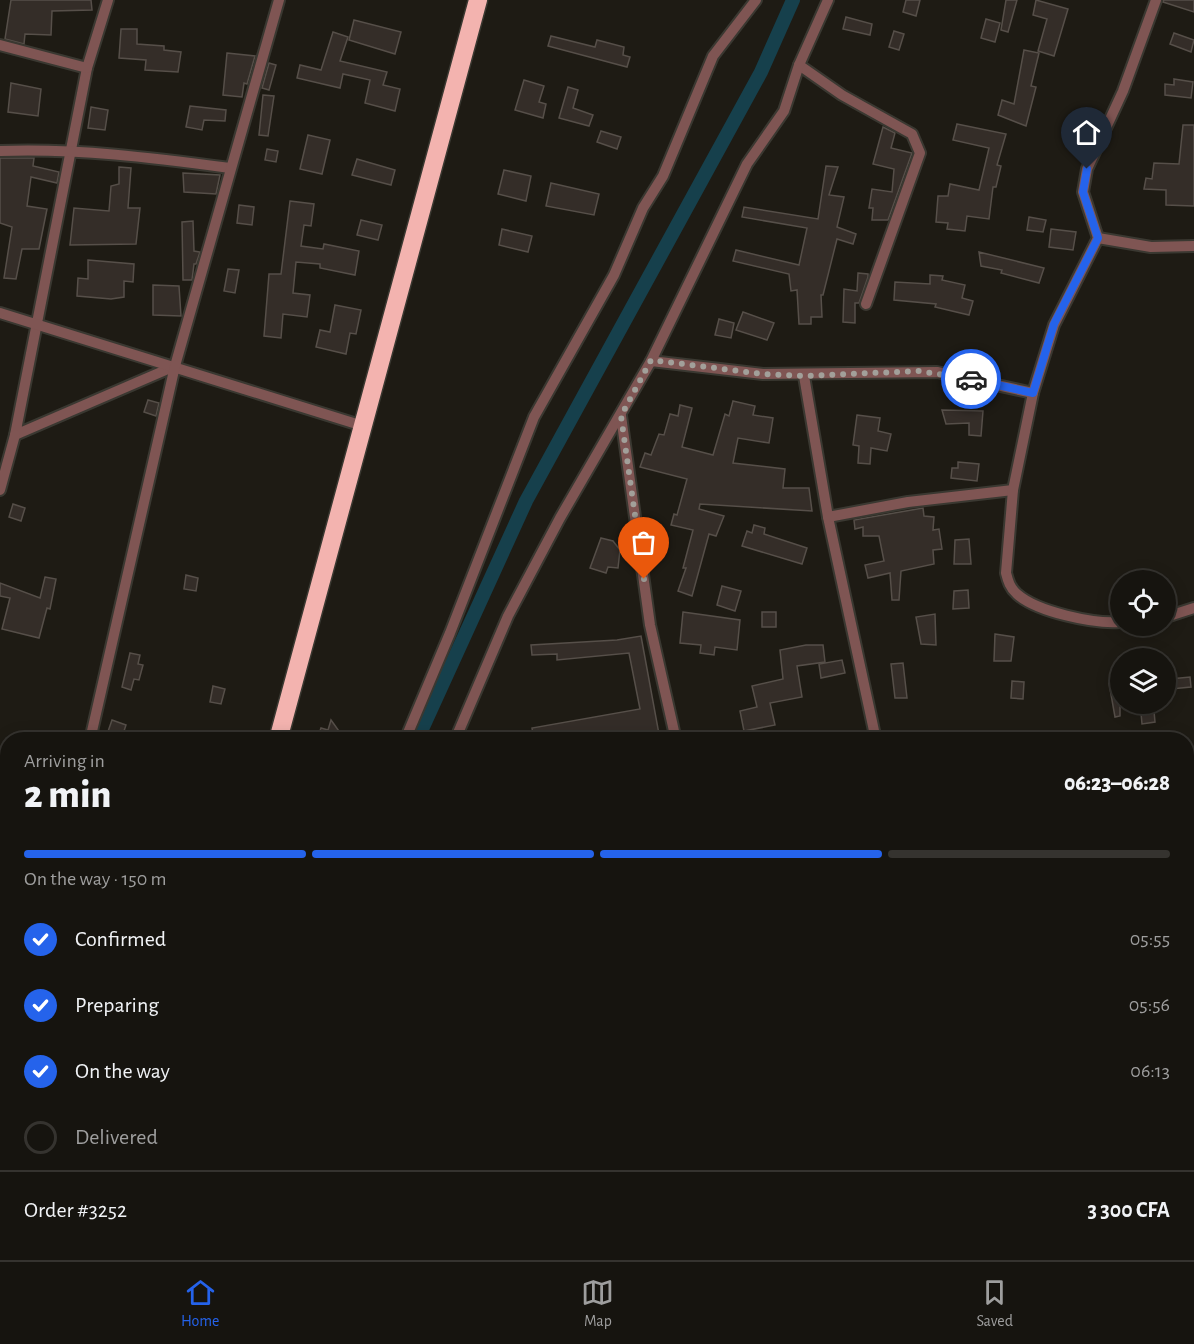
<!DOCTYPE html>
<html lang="en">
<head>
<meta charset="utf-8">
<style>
  body { margin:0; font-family:"Alegreya Sans",sans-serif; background:#1f1d18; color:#f1f3f6; height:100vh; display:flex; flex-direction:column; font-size:22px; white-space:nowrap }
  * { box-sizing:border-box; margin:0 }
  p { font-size:20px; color:#9e9e9e }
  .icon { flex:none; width:33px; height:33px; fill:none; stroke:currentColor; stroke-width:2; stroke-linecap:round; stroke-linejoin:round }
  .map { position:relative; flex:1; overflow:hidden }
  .sheet { position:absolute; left:0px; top:732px; width:1194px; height:528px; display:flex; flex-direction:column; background:#16140f; border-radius:24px 24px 0 0; box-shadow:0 3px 15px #0003,0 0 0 2px #35332f }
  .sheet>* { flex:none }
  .buttons { position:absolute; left:1110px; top:570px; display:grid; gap:12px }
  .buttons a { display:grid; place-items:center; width:66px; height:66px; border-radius:50%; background:#16140f; box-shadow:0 3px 15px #0003,0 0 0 2px #35332f; font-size:30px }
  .pin { position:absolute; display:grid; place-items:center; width:51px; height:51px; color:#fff; margin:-62px -26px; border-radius:50% 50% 50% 0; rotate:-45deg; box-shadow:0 0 6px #0007 }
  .pin .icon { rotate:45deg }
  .courier { position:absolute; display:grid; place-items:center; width:60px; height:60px; margin:-30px; border:4px solid #2563eb; border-radius:50%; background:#fff; color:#222; box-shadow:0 2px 8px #0007 }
  .headline em { font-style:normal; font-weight:800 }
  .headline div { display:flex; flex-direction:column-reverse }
  .headline { display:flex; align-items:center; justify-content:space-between; height:102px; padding:0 24px }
  h1 { font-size:39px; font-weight:800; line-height:45px }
  .bar { display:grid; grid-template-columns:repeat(4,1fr); gap:9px 6px; align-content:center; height:72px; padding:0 24px }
  .bar i { height:8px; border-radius:4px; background:#35332f }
  .bar .selected { background:#2563eb }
  .bar p { grid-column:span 4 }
  .line { display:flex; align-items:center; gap:15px; padding:0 24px; border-top:2px solid #35332f }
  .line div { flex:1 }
  ol { padding:0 24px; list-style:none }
  li { display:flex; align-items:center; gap:18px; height:66px }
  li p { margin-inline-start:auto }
  li .icon { padding:6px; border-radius:50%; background:#2563eb; color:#fff; stroke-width:4 }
  li:last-child { color:#9e9e9e }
  li i { width:33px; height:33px; border:3px solid #35332f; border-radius:50% }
  .menu { display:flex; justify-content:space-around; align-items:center; height:84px; border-top:2px solid #35332f; background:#16140f; font-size:16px; color:#9e9e9e }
  .menu a { display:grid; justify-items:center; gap:3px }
  .menu .selected { color:#2563eb }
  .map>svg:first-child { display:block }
</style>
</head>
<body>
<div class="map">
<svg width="1194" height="1260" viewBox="0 0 1194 1260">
  <rect width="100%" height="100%" fill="#1e1b14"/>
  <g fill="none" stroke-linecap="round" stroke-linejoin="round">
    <!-- canal -->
    <path stroke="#16404c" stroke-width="14" d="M417,740L526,501L761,72L793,0"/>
  </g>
  <!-- building -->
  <g fill="#342d28" stroke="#564f49" stroke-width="1.5">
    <path d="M11,0H91L92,10L52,11L51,35L25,34L24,44L5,39Z"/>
    <path d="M906,0H920L916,16L903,12Z"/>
    <path d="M1006,0H1017L1008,32L1001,30Z"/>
    <path d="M1036,0L1068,9L1054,56L1038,51L1047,19L1033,15Z"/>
    <path d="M1164,0H1194V12L1163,2Z"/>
    <path d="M846,17L872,24L870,35L843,29Z"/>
    <path d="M986,19L1000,23L995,42L981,38Z"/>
    <path d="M354,20L401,32L395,54L349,40Z"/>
    <path d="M121,29H137V44L164,46V50L181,52L178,72L145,70L146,60L119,58Z"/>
    <path d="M894,31L904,34L899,50L889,47Z"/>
    <path d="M333,32L348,37L340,61L387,72L383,85L400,89L395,111L365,103L370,80L343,74L340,88L297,78L300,65L321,70Z"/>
    <path d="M1174,33L1194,40L1191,52L1170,44Z"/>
    <path d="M551,36L595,47L597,40L624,47L623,55L630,57L627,67L548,46Z"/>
    <path d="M1024,50L1039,53L1031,86L1036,87L1026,126L998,115L1002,100L1014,104Z"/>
    <path d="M227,53L255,56L247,84L244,83L242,97L223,95Z"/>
    <path d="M269,63L276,65L269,90L262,88Z"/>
    <path d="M1174,79L1193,82L1191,98L1165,95V84L1174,85Z"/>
    <path d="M524,80L544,86L539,102L546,104L543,118L515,110Z"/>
    <path d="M11,83L41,89L38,116L8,112Z"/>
    <path d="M568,87L578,90L573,108L593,115L589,126L559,118Z"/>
    <path d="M263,95L274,96L268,136L259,135Z"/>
    <path d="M190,106L226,110L225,121L204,120L202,130L186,127Z"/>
    <path d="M91,107L108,110L105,130L88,128Z"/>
    <path d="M957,124L1006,134L997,165L1001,166L996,187H993L989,219L967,216L965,231L947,229L948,223L936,222L938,196H948L950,184L979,190L989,148L953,140Z"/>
    <path d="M1183,125H1194V206L1166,205V190L1144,189L1146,178L1152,179L1154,163L1179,164Z"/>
    <path d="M883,127L895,133L891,148L912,153L888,220H872L873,208H869L872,189L892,192L894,169L873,164Z"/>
    <path d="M601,131L621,137L617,149L597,142Z"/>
    <path d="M308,135L330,140L322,174L300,169Z"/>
    <path d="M267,149L278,151L276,162L265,160Z"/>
    <path d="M0,158H34L33,166L59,172L57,183L31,177L27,206L47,209L39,249H22L16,279L4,278L12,227L0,223Z"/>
    <path d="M357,159L395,170L391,185L352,175Z"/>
    <path d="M826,166L838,167L829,195L844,197L837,227L856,234L853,244L837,239L823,295H821L822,317H811V324H799L797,290L791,291L789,274L733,261L736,250L799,265L807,228L742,217L744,207L818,219Z"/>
    <path d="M119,167L131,168L128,208H140L136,244L70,245L74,208L109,211L111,186L119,184Z"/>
    <path d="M504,170L531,176L526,201L498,194Z"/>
    <path d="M183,173L220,175L216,194L184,192Z"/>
    <path d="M551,183L599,194L594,215L546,206Z"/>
    <path d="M290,201L314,204L311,226L304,225L301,246L323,249L324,244L359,251L355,275L320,268V264L296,262L293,293L310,295L307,317L283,314L281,338L264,336L269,274H281Z"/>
    <path d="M239,205L254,207L252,225L237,223Z"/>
    <path d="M1029,217L1046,220L1043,232L1027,230Z"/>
    <path d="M361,220L382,225L378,240L357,235Z"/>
    <path d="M193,221L194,251L200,252L196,264H194L192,280H183L182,222Z"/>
    <path d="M502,229L532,236L528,252L499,245Z"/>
    <path d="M1051,229L1076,232L1073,250L1049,247Z"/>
    <path d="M979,252L1044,268L1039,283L1001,273L1002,270L981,266Z"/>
    <path d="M88,260L134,264L133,282L124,281V297L111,299L77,296L78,278L88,279Z"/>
    <path d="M228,269L239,270L235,293L224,291Z"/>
    <path d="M858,273L868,274V277L859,303H855V323L843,322L844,289L857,291Z"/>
    <path d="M930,275L943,276L942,280L965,285L962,298L973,301L969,315L935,307L936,304L894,300L895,282L930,284Z"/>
    <path d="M153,285L179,286L181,316L153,315Z"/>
    <path d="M335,305L361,310L356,334L350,333L346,354L316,347L320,330L330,332Z"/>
    <path d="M743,312L774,323L767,340L736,330Z"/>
    <path d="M719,319L734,323L731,338L715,335Z"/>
    <path d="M148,400L159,403L156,416L144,412Z"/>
    <path d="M733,401L755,406L753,415L773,418L769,443L738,438L733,463L785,469L783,488H809L812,511L700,504L699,509L724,516L716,536L709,534L692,596L678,591L686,568H683L693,530L671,525L674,514L677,515L687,479L640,467L645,453L651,455L659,434L664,435L670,414L678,416L680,405L692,408L682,447L713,455L725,414L729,416Z"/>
    <path d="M942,410L983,411L981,436L969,435V423L946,424Z"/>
    <path d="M857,415L880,418L878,431L891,434L887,451L871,448L870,464L858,463L859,446L853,445Z"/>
    <path d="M958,462L979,464L977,481L951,478L952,468H958Z"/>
    <path d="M13,504L25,508L21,521L9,517Z"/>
    <path d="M923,508L924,516L934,517L933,530L939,529L942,549L933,550L934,564L901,571L899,600H892L890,573L868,578L865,565L884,561L879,536H863V527L855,529L854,520Z"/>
    <path d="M754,525L765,528L764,534L807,548L802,564L742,546L747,531L752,533Z"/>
    <path d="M601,538L613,541L620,550L618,568L608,567L606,573L590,568Z"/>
    <path d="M969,539L971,564H954L955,540Z"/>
    <path d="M186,575L198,578L196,591L184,589Z"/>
    <path d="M45,577L56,579L50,609L47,608L39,638L2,629L10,598L0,596V583L40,598Z"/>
    <path d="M722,586L741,591L735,611L717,605Z"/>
    <path d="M968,590L969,608L953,609L954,591Z"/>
    <path d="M683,612L740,620L737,650L715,647L714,655L700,653L701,645L680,643Z"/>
    <rect x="762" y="612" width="14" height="15"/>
    <path d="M935,614L936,645L921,644L916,617Z"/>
    <path d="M995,634L1014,637L1011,661H994Z"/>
    <path d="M641,636L659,734L610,740H584L583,736L562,740H534L532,728L640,709L629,653L557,660V654L532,655L531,645L617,640Z"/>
    <path d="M806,645H823L825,662L797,666L802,697L770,703L775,725L744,731L740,711L757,707L752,686L783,679L780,650Z"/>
    <path d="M130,653L140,655L138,664L143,665L139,680L134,679L131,690L122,687Z"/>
    <path d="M842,660L845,673L821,678L819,664Z"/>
    <path d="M903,663L907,698H895L891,664Z"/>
    <path d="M1190,677L1191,687L1171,689L1170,679Z"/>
    <path d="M1012,681L1024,682L1023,699L1011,698Z"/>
    <path d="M1120,681V716L1115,717L1109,683Z"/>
    <path d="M213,686L225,689L221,704L210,702Z"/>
    <path d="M1154,711L1155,722L1142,724L1141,713Z"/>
    <path d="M112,720L126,725L121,740H105Z"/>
    <path d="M331,720L341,734L351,740H317L321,728L328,730Z"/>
  </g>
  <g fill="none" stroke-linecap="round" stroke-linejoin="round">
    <!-- street casing -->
    <g stroke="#3a3831" stroke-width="14">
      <g id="street">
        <path d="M108,0L87,68L15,435L175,366"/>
        <path d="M0,45L87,68"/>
        <path d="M799,65L842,95L912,134L920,153L866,304"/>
        <path d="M0,151C77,148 154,158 230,168"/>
        <path d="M1098,238L1151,247L1194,246"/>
        <path d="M0,313L363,426"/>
        <path d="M651,361L763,374L937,372L1033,393"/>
        <path d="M804,376L828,517L876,740"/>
        <path d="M621,416L650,625L676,740"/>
        <path d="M0,490L15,435"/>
        <path d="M828,517L908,502L1013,490"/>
        <path d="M1166,617L1194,608"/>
        <path d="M1120,622C1094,624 1037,612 1017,594C1010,588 1008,581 1006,573L1013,490L1033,393L1054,325L1098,238L1083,192L1087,169L1123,91L1156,0"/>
        <path d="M90,740L175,366L279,0"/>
        <path d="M405,740L450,633L534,417L614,275L643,208L663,176L713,56L756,0"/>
        <path d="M455,740L508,616L560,518L651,361L747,164L784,111L799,65L828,0"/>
        <path d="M1186,763L1194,761"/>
        <path d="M0,1070L8,1042"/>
        <path d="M0,1108L8,1110"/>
        <path d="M1186,1233L1194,1231"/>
        <path d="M394,1252L395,1260"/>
        <path d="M607,1252L608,1260"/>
        <path d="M802,1252L804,1260"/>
        <path d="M988,1252L989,1260"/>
        <path d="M1186,1252L1188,1260"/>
      </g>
    </g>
    <!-- secondary casing -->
    <g stroke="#3a3831" stroke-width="18">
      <path id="secondary" d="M1186,1071L1194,1069"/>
    </g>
    <!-- highway casing -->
    <g stroke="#3a3831" stroke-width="21">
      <g id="highway">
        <path d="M278,740L478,0"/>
        <path d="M155,1260V1252"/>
      </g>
    </g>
    <!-- street -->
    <use href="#street" stroke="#7f5553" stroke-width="10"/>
    <!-- secondary -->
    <use href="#secondary" stroke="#b87572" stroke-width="15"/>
    <!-- highway -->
    <use href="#highway" stroke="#f3b3af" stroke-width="18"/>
  </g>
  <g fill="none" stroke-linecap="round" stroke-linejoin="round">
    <!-- done -->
    <path stroke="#a2a09a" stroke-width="6" stroke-dasharray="0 10.8" d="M644,579L621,416L651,360L763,374L804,376L918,371L971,379"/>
    <!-- route -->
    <path stroke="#2563eb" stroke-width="8" d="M971,379L1033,393L1054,324L1098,238L1083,192L1087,169"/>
  </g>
</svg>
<div class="buttons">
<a><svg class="icon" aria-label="locate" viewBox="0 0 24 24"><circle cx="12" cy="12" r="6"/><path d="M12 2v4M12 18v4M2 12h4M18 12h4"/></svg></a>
<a><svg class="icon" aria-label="layers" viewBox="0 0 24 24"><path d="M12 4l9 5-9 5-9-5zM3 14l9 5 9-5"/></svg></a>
</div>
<div class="pin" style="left:644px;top:579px;background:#ea580c"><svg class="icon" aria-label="bag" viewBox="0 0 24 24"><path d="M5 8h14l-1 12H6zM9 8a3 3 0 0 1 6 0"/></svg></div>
<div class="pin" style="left:1087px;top:169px;background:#1f2937"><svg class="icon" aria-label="home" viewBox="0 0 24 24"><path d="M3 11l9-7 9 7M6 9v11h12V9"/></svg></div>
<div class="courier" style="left:971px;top:379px"><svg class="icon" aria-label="car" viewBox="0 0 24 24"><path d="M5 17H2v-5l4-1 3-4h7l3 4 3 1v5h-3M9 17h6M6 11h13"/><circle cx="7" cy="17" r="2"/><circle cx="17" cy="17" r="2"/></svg></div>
<section class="sheet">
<div class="headline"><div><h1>2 min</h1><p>Arriving in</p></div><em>06:23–06:28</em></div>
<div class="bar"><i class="selected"></i><i class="selected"></i><i class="selected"></i><i></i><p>On the way · 150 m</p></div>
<ol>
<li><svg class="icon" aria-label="check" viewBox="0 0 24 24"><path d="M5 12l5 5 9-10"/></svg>Confirmed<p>05:55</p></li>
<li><svg class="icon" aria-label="check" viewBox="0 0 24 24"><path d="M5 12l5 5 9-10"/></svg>Preparing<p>05:56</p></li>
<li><svg class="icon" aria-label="check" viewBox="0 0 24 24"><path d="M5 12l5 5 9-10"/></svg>On the way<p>06:13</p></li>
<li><i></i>Delivered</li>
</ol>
<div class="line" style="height:78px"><div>Order #3252</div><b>3 300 CFA</b></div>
</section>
</div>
<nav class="menu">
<a class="selected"><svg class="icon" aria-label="home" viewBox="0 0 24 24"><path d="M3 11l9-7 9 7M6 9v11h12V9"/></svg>Home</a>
<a><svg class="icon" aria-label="map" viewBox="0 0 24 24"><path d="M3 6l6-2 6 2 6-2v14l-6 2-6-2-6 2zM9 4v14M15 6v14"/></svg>Map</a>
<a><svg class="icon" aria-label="saved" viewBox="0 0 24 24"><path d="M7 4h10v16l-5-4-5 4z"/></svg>Saved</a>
</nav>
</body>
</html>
